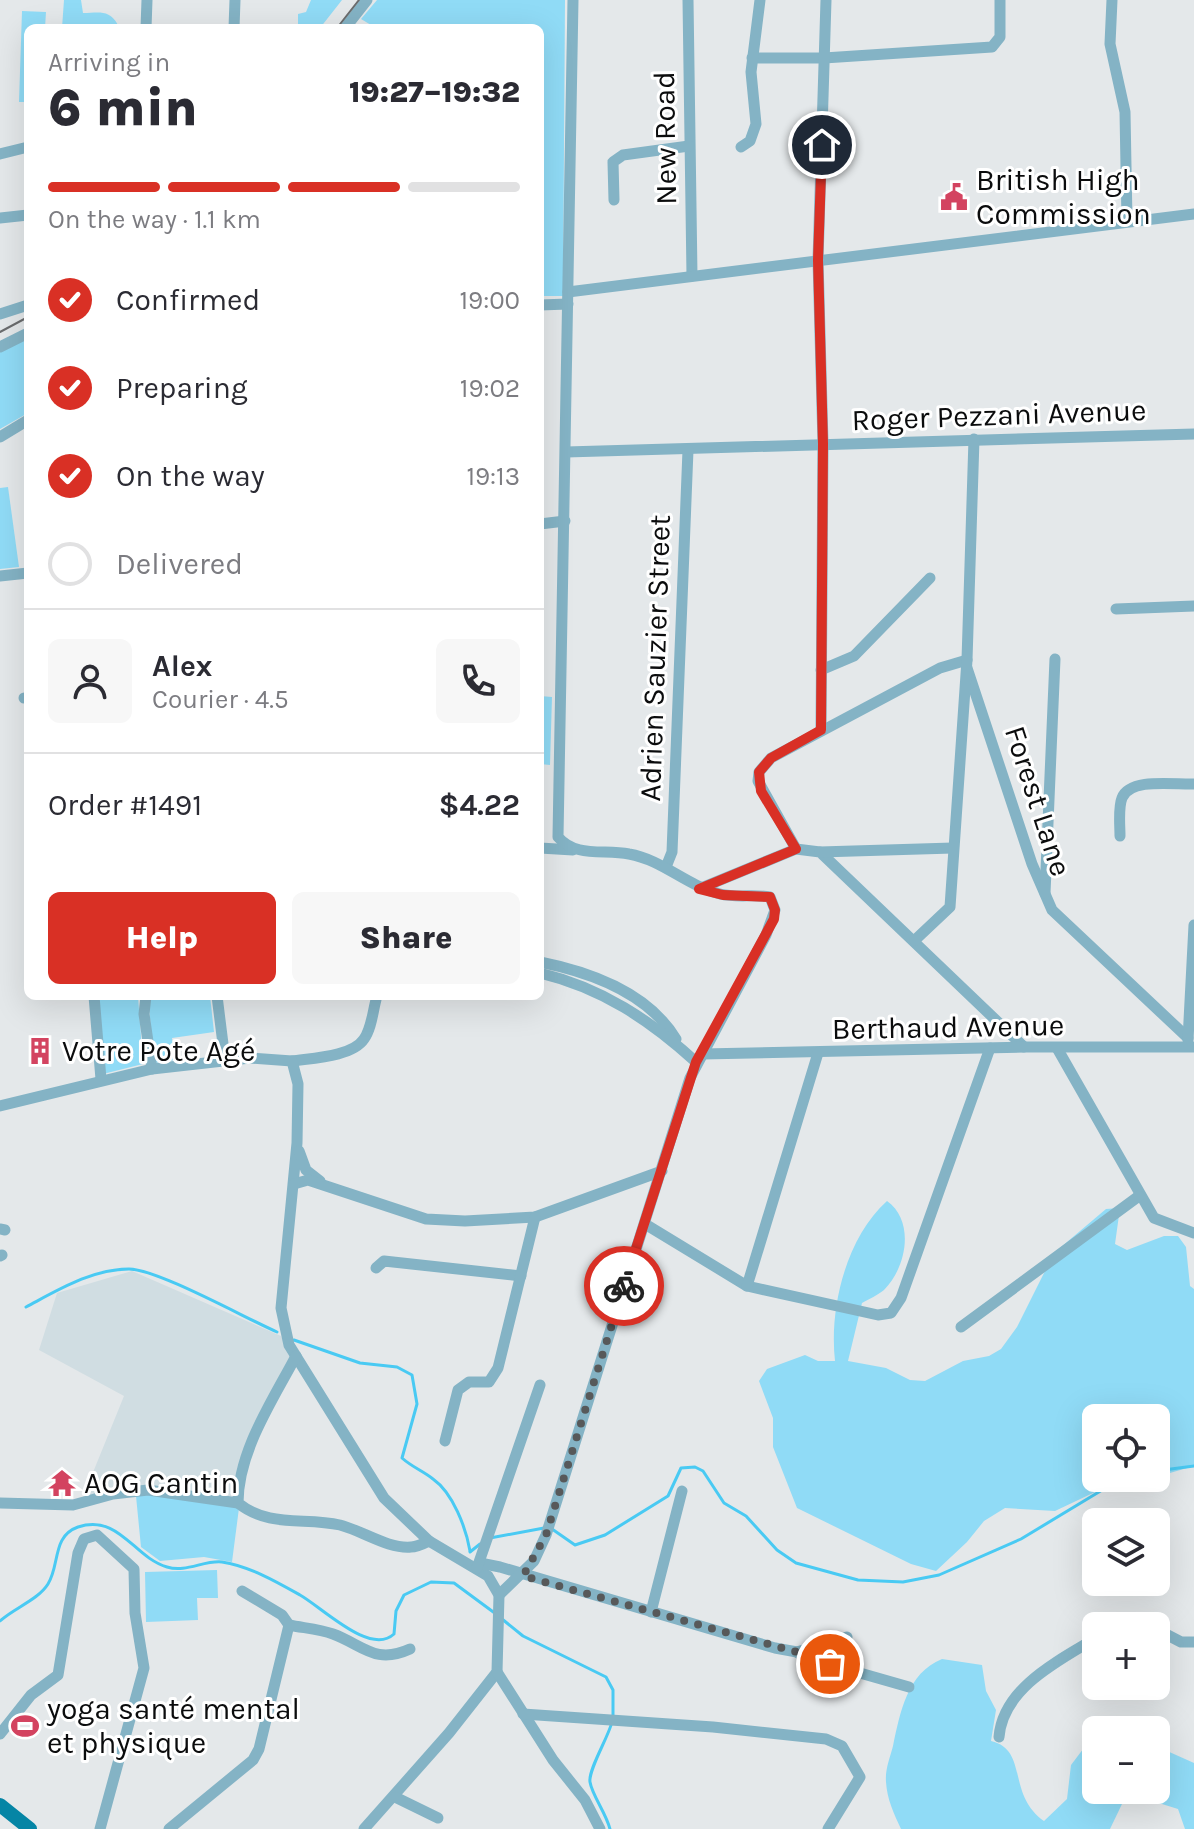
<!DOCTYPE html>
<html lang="en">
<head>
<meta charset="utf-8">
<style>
  body { margin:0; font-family:Karla,sans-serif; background:#f7f7f7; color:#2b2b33; height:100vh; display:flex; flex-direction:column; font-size:30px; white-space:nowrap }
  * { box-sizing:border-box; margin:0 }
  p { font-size:26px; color:#7c7c81 }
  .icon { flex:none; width:44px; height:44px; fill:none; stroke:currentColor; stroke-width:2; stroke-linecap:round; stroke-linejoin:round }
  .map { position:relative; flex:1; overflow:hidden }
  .panel { position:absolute; left:24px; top:24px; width:520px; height:976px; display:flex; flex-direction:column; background:#fff; border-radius:12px; box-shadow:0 8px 32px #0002 }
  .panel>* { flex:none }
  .tools { position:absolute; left:1082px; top:1404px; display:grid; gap:16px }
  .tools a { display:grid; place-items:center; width:88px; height:88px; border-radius:12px; background:#fff; box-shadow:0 8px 32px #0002; font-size:40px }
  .pin { position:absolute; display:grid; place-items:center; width:68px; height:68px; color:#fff; margin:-34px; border:4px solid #fff; border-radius:50%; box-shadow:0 2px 8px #0007 }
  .courier { position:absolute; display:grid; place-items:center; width:80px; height:80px; margin:-40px; border:6px solid #d93025; border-radius:50%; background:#fff; color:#222; box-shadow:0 2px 10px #0007 }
  .overview em { font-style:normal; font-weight:800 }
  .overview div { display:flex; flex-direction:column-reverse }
  .overview { display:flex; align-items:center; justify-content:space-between; height:136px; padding:0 24px }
  h1 { font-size:52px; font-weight:800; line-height:60px }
  .bar { display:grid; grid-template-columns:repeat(4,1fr); gap:12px 8px; align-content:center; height:96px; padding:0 24px }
  .bar i { height:10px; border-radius:6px; background:#e1e1e2 }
  .bar .selected { background:#d93025 }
  .bar p { grid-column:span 4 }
  .line { display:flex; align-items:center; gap:20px; padding:0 24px; border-top:2px solid #e1e1e2 }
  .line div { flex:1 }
  .round { display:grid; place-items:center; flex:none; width:84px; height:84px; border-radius:12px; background:#f7f7f7 }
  ol { padding:0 24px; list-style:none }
  li { display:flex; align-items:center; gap:24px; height:88px }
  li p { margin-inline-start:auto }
  li .icon { padding:8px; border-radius:50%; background:#d93025; color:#fff; stroke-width:4 }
  li:last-child { color:#7c7c81 }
  li i { width:44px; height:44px; border:4px solid #e1e1e2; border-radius:50% }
  .primary-button { display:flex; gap:16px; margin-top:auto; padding:16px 24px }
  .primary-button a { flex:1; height:92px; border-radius:12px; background:#d93025; color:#fff; font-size:32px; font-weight:800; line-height:92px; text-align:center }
  .primary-button a+a { background:#f7f7f7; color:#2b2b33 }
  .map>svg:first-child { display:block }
</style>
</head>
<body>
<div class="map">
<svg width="1194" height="1829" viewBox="0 0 1194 1829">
  <rect width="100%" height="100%" fill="#e4e8ea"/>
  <!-- built -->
  <path fill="#d0dde2" d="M132,1271L281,1336L291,1356L249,1442L231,1496L146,1487L83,1497L124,1396L39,1350L57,1293Z"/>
  <!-- green -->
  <g fill="#90dbf6">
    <path d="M64,0H81L83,13C99,13 109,9 118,25L113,28H62Z"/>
    <path d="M311,0H342L320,28H282L298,27V14L306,12Z"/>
    <path d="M377,0H565L563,296H540V28H376L361,19Z"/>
    <path d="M22,11L46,12L45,28H28V102H19Z"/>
    <path d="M28,335V413L0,429V350Z"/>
    <path d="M8,487L19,567L0,569V488Z"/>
    <path d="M540,696L552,697L550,765L540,764Z"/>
    <path d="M99,996H138L143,1064L103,1074Z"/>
    <path d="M148,996H210L214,1032L172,1038L175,1060L154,1063Z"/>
    <path d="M887,1201C915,1221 907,1267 884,1290C878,1295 869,1299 862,1303L848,1361L886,1368L910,1380L925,1381L963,1361L989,1356L1001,1349L1017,1327L1054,1253L1106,1209L1120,1208L1115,1244L1127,1250L1164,1236H1178L1186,1247L1190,1286L1194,1289V1466L1156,1477V1418H1096V1478H1155L1112,1484L1055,1511L1005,1508L984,1521L967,1542L936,1571L911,1564L797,1508L773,1447V1418L759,1381L767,1369L805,1355L818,1361H835C829,1308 846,1238 887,1201Z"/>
    <path d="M148,1494L239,1508L232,1562L204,1557L160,1561L141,1547L136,1496Z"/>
    <path d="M217,1570L218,1598H197L198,1620L146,1622L145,1572Z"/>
    <path d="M942,1659L982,1665L986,1691L996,1710L991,1741C1029,1750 1006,1794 1044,1821L1067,1799L1071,1765L1096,1732V1790H1156V1746L1194,1763V1829H1185L1178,1809L1133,1795L1122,1804L1110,1829H901C894,1814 887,1799 886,1782C885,1769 890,1758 893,1746C900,1713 907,1673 942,1659Z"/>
  </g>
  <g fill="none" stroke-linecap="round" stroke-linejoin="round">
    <!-- stream -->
    <g stroke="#49caf3" stroke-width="3">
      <path d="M26,1307C58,1290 92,1269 129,1269C157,1269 245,1318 277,1332"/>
      <path d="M294,1340L360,1363L397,1367L412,1375L417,1404L402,1458C412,1467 423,1471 433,1479C453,1493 466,1528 470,1551"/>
      <path d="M1156,1471L1194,1466"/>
      <path d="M552,1529L575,1545L605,1535L668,1496L681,1468L695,1467L703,1471L724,1503L746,1516L777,1550L796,1563L858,1580L903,1582L939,1575L1021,1539L1122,1478"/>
      <path d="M490,1538L544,1528"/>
      <path d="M470,1552L480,1544"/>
      <path d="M502,1619L523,1636L606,1677L613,1690V1715"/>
      <path d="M0,1621C14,1608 38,1600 48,1584C60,1565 52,1536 78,1527C120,1514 133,1557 167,1567C186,1573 204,1560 222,1562C249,1566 277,1582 300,1595C323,1608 370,1656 394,1634L396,1611L404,1595L431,1582L454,1583L496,1614"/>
      <path d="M610,1829C606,1813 592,1795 590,1782C588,1770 608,1738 612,1722"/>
    </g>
    <!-- minor -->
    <g stroke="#84b3c5" stroke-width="11">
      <path d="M688,0L692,276"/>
      <path d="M1112,0L1110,44L1125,112L1127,221"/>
      <path d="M146,28L147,0"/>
      <path d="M234,28L235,0"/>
      <path d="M345,28L367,0"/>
      <path d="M752,58H824L992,47L1000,37V0"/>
      <path d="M741,147L750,141L756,124L751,72L760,0"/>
      <path d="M0,154L28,147"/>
      <path d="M614,200L613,162L623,155L689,146"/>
      <path d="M0,218L28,215"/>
      <path d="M568,292L1194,214"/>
      <path d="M540,305L568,304"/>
      <path d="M0,314L28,305"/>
      <path d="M0,347L28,333"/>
      <path d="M0,437L28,420"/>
      <path d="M566,452L1194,434"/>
      <path d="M540,524L565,521"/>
      <path d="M0,576L28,573"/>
      <path d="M1116,609L1194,606"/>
      <path d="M967,668L1032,864L1052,910L1188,1038"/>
      <path d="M821,670L854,656L930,578"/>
      <path d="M24,698H28"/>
      <path d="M821,730L823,444L818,260L826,0"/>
      <path d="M1120,836C1120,825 1118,808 1122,798C1130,777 1176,785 1194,784"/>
      <path d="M540,848L573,850"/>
      <path d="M796,849L820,852L1024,1047"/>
      <path d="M820,852L953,848"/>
      <path d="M666,867L672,852L688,450"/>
      <path d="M701,888L796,849L758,781L759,772L771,758L940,668L967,660"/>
      <path d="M1045,893L1055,659"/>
      <path d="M915,940L950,907L967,660L974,439"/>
      <path d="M540,962C590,972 648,993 676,1039"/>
      <path d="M540,973C602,988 650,1020 696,1062"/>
      <path d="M94,996L101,1079"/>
      <path d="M146,996L144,1014L152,1069"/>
      <path d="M217,996L225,1060"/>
      <path d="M1188,1040L1194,925"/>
      <path d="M1057,1048L1154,1218L1194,1233"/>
      <path d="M702,1054L1024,1047H1194"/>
      <path d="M292,1061C311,1058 352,1057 364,1039C372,1028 373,1009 377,996"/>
      <path d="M0,1106L152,1069L250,1058L292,1061L298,1084L297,1143L281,1308L289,1345L384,1498L429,1541L488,1576L499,1595L497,1672L449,1733L364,1829"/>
      <path d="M299,1151L306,1170L320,1181"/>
      <path d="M294,1184L308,1180L426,1219L465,1221L535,1217L662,1171"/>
      <path d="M645,1224L747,1286L878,1315L891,1313L901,1298L990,1048"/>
      <path d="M0,1229L5,1230"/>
      <path d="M0,1256L2,1255"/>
      <path d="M376,1268L384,1261L521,1276"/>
      <path d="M747,1286L818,1053"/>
      <path d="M961,1327L1139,1196"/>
      <path d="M296,1356C273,1400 238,1451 238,1503C269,1528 304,1517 340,1525C363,1531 388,1549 411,1547C417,1547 423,1544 429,1541"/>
      <path d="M445,1441L458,1390L469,1382H489L498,1368L535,1217"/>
      <path d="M0,1503L73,1505L113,1494L148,1490L238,1503"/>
      <path d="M477,1568L485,1564L500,1567L775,1648L797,1652L847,1637"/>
      <path d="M477,1568L540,1385"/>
      <path d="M499,1595L534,1561L546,1535L690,1078L766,935L775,910L770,897C754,894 737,898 720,894C685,885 663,860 629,854C604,849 576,858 558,837L573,0"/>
      <path d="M651,1612L682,1491"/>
      <path d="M289,1625C303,1628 319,1629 333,1634C363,1645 375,1665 410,1649"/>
      <path d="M1117,1626L1133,1619L1149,1626"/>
      <path d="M1156,1629L1181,1642H1194"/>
      <path d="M797,1652L804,1657L909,1687"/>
      <path d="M497,1672L553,1760L585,1800L600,1829"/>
      <path d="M523,1714L713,1727L826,1739L842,1746L860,1777L828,1829"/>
      <path d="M0,1734L31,1695L58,1675L78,1553L84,1539L97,1535L134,1569L135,1613L144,1668L100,1829"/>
      <path d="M999,1737C1003,1688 1058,1661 1096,1638"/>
      <path d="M395,1797L438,1818"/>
      <path d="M169,1829L253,1760L259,1749L289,1625L282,1615L242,1591"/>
    </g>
    <!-- major -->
    <path stroke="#0585a5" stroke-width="14" d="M0,1805L30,1829"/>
    <!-- tram -->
    <g stroke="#6a6c6e" stroke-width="2">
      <path d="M337,28L359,0"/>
      <path d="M0,332L28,317"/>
    </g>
  </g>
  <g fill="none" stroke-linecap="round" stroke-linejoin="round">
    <!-- done -->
    <path stroke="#57595a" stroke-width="8" stroke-dasharray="0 14.4" d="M624,1286L546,1535L523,1576L797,1652L830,1664"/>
    <!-- route -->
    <path stroke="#d93025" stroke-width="10" d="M624,1286L696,1062L774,919L775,910L770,897L723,895L699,889L796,849L761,791L759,772L771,758L821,730L823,444L818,260L822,145"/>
  </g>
  <!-- icons -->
  <defs>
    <g id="civic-bare" transform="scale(2.16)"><path d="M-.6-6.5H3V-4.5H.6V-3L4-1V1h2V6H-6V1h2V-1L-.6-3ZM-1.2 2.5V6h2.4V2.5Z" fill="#d34360" stroke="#fff" stroke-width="2.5" paint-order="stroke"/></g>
    <g id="building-bare" transform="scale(2.16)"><path d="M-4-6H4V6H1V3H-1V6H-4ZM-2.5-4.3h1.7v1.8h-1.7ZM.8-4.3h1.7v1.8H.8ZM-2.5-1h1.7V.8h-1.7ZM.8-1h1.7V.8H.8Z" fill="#d34360" stroke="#fff" stroke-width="2.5" paint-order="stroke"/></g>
    <g id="temple-bare" transform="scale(2.16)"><path d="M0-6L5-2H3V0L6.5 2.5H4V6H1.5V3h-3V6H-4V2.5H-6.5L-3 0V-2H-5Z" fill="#d34360" stroke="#fff" stroke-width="2.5" paint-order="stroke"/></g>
    <g id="stadium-bare" transform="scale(2.16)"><path d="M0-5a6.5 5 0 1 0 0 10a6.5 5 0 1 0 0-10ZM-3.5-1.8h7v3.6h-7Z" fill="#d34360" stroke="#fff" stroke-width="2.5" paint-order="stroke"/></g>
  </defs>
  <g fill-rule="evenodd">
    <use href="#civic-bare" x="954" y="197"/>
    <use href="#building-bare" x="40" y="1051"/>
    <use href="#temple-bare" x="62" y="1483"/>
    <use href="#stadium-bare" x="25" y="1726"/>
  </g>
  <g text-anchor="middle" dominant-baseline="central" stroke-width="6" stroke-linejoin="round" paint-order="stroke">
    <!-- street labels -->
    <g font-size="30" fill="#0b0c0d" stroke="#fff">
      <text transform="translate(665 138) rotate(-91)">New Road</text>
      <text transform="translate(999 415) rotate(-2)">Roger Pezzani Avenue</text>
      <text transform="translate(655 658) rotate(-88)">Adrien Sauzier Street</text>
      <text transform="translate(1038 801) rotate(72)">Forest Lane</text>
      <text transform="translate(948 1027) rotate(-1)">Berthaud Avenue</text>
    </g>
    <!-- poi labels -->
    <g font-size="30" fill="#0b0c0d" stroke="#fff" text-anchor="start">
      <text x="976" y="180">British High<tspan x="976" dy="34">Commission</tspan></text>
      <text x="62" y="1051">Votre Pote Agé</text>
      <text x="84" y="1483">AOG Cantin</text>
      <text x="47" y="1709">yoga santé mental<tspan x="47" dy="34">et physique</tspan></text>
    </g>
  </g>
</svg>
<div class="tools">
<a><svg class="icon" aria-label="locate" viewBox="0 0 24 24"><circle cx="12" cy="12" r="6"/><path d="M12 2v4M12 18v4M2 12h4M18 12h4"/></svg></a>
<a><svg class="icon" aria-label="layers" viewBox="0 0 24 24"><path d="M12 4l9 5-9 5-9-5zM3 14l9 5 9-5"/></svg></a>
<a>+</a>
<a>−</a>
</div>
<div class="pin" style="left:830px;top:1664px;background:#ea580c"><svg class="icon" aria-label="bag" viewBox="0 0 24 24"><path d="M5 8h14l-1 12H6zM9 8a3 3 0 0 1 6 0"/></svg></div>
<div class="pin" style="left:822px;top:145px;background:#1f2937"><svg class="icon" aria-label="home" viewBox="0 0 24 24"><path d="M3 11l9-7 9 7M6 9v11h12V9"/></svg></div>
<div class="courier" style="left:624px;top:1286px"><svg class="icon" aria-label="bike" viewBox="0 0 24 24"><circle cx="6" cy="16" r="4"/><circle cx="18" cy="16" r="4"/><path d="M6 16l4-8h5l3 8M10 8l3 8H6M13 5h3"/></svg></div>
<section class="panel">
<div class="overview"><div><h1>6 min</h1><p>Arriving in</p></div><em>19:27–19:32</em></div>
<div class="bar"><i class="selected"></i><i class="selected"></i><i class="selected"></i><i></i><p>On the way · 1.1 km</p></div>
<ol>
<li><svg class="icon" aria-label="check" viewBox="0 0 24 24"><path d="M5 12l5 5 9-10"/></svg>Confirmed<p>19:00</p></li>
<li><svg class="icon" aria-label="check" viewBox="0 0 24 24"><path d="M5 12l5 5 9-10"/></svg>Preparing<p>19:02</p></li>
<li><svg class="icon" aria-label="check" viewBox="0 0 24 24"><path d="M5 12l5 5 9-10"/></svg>On the way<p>19:13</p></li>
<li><i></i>Delivered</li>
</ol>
<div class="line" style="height:144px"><a class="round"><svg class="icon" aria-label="person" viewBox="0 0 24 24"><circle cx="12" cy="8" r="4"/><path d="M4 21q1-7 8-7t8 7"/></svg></a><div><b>Alex</b><p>Courier · 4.5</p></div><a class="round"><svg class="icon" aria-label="phone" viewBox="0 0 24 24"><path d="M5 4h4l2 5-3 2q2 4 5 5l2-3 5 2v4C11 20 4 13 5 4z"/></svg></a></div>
<div class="line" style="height:104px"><div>Order #1491</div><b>$4.22</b></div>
<div class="primary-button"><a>Help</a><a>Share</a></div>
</section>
</div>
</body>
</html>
